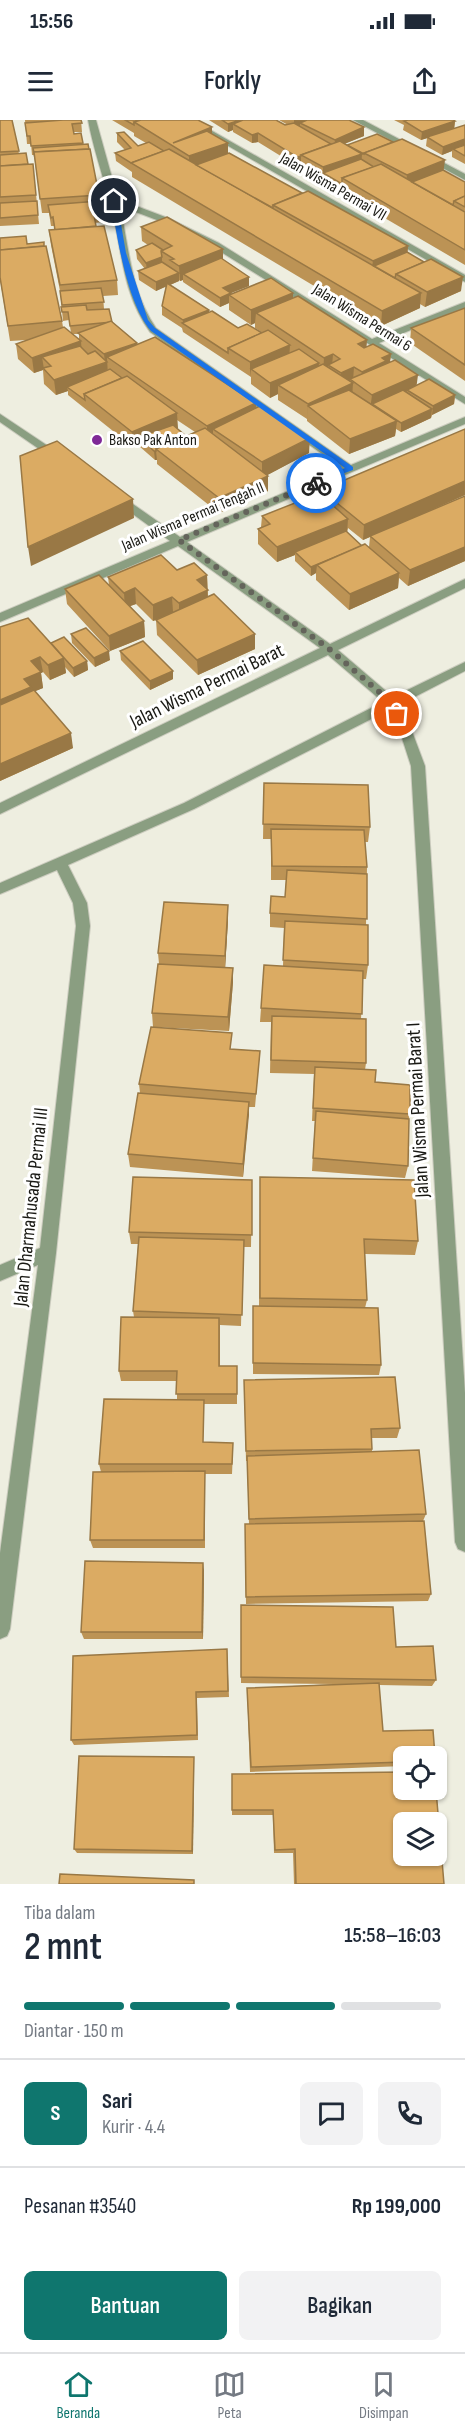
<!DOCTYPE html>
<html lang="id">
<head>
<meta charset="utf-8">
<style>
  body { margin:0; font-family:"Sofia Sans Condensed",sans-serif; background:#f2f2f3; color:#1f2937; height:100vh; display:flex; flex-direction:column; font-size:22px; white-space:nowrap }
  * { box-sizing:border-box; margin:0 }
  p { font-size:20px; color:#747a83 }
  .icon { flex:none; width:33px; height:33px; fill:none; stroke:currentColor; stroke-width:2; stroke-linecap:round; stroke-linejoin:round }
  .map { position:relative; height:1764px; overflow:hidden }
  .panel { display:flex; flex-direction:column; background:#fff; flex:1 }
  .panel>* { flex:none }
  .fabs { position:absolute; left:393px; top:1626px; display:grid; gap:12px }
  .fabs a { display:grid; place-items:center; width:54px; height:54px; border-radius:9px; background:#fff; box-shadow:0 2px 4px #0004; font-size:30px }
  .pin { position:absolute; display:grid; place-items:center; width:51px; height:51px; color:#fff; margin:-26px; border:3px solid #fff; border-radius:50%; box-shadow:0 2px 6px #0007 }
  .courier { position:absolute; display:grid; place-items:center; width:60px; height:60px; margin:-30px; border:4px solid #1a73e8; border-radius:50%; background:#fff; color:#222; box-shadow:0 2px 8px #0007 }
  .overview em { font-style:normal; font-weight:600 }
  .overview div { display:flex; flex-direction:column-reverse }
  .overview { display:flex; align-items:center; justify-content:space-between; height:102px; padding:0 24px }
  h1 { font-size:39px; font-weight:600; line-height:45px }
  .bar { display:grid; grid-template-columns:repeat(4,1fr); gap:9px 6px; align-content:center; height:72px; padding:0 24px }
  .bar i { height:8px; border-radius:4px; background:#e0e1e3 }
  .bar .active { background:#0f766e }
  .bar p { grid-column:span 4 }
  .line { display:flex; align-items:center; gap:15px; padding:0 24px; border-top:2px solid #e0e1e3 }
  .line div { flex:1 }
  .round { display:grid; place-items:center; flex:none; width:63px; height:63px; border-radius:9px; background:#f2f2f3 }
  .primary-button { display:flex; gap:12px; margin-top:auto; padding:12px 24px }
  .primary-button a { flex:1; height:69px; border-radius:9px; background:#0f766e; color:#fff; font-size:24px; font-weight:600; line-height:69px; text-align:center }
  .primary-button a+a { background:#f2f2f3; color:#1f2937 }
  .status { display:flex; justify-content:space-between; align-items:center; height:42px; padding:0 30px; background:#fff; direction:ltr }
  .status svg { height:16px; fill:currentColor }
  header { display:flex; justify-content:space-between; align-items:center; height:78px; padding:0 24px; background:#fff; font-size:27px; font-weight:600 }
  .tab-bar { display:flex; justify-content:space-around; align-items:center; height:84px; border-top:2px solid #e0e1e3; background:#fff; font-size:16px; color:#747a83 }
  .tab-bar a { display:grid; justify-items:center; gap:3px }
  .tab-bar .active { color:#0f766e }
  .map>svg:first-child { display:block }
</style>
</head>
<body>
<div class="status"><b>15:56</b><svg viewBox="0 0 49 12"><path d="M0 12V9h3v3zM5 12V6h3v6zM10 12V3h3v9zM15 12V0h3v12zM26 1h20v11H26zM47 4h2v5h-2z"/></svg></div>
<header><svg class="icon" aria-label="menu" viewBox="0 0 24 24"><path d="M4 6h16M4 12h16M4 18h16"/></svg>Forkly<svg class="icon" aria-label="share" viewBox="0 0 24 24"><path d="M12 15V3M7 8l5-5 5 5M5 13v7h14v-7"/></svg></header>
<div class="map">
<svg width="465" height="1764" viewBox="0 0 465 1764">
  <rect width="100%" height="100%" fill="#eeeee0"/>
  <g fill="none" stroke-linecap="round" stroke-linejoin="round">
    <!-- minor casing -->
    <g stroke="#ccccbf" stroke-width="2">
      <g id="minor">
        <path d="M88,0H96L118,79L168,98L219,123L372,219L465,182V188L379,223L465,277V284L213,127L162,102L120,86C129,128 131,172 156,208L351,345L465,297V304L187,422L330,524L465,459V468L338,530L393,577L465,542V551L399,585L410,606L425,646L465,1273V1432L458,1429L455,1422L411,646L398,606L389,590L194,689L68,745L87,783L90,806L56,1133L10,1509L7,1516L0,1519V1433L38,1145L0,1161V1145L40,1128L76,806L73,783L57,750L0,774V763L184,683L383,582L328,535L0,694V683L320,528L178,426L0,502V493L170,421L112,379V375H120L180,417L342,348L150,212C121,172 122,127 110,81C102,54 93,27 88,0Z"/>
        <path d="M183,0H193L465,155V162Z"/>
        <path d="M353,0H363L465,54V60Z"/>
        <path d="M0,294L63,336V340H55L0,302Z"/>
      </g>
    </g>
    <!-- minor -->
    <use href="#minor" fill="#8a9e81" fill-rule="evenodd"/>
  </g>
  <!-- wall -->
  <g fill="#bc9355" fill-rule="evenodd">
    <path d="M0,0H12L19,34L28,44H33L39,104L0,106Z"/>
    <path d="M25,0H81L82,12H74V14L81,13L83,25L99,75L102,102L95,103L96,106L117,160L118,175L103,176L104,189L112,202L137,223V224L256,288L309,333L267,355L268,356V371L219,393L157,344V340H155L139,326V325L133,327L68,275V271L56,275L44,264L43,250L34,253L18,239L16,224L27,220L10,221L0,159L27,124L62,201L63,207L71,213L69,200L63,201L60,171L51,125L49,110H55L54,106H51L49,93H42L34,35H32L31,24H27ZM73,214H79V220ZM177,300L195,312L186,316L177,308Z"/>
    <path d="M112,0H198L212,14L228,33L302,73L408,126L407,132L461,171L425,187L420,184V188L381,206L132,57V52L116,41L115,33L125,30L117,22V13L138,26L146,23L134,16V13Z"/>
    <path d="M209,0H276L285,5H288L279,0H349L364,7V16L344,24L347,25L444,51L465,62V145L301,49V44L297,46L258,22L252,23L233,12V10L228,12Z"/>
    <path d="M394,0H453L455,1L454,9L465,5V44L452,37V31L442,35L426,26L427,18L421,20L403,10L404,5Z"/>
    <path d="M141,107L223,129V140L249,157V166L231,173V174L293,178L367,227L391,234L390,242L416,265L455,275L454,284L432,295L431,298L401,312L396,309L395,316L349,334L307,301V299L278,280V274L270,278L251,264V257L183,212L182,208L162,195V186L166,166L156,171L139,160L138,151L145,149L137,139L136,130L148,125L142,121ZM179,160L180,161L183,160V162L220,187L229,183V190L251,205L255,203V208L263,213L238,208L209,192L170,165L179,161Z"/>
    <path d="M465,188V261L410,223L411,208Z"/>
    <path d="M321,370L465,375L423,394L465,376V441L408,466L399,458L398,468L349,490L316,460V453L311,456L295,441V435L277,442L258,424V409L261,407L262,396L320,384ZM348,408L363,420L370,417L369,427L362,426L347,412Z"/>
    <path d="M177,450L207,455L208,477L255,529L198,555L157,515L156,500L159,499L153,501L136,484L130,486L144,501L145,517L110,531L67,484L65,469L109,465L108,457Z"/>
    <path d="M0,507L51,523L87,541L88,550L74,557L65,547L66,553L50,560L43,552L41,553L43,568L35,571L73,628L0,661Z"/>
    <path d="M71,514L110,540L95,547L72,523Z"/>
    <path d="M120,531L173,559L150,570L121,540Z"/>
    <path d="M264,663L370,707L368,722H365L367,747L366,805L368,845L366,859H363L361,899L366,943L365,950L375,962L410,994L408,1001V1046L405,1058L312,1051L315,1001H312L314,954L270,953L271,902H260L261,888L283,846L284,808L270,807V793L285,777L286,760H271V719H263Z"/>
    <path d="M228,785V800L225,848L233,862L229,911L153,907L152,893L159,844L158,833Z"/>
    <path d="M232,929L260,931L255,987H249L243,1057L130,1047L128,1034L140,973L139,964Z"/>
    <path d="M260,1057L418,1121L415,1135L365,1134L367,1180L365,1188L381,1245L379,1255L253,1254V1198L259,1186Z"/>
    <path d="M252,1060L251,1127H243L241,1206L220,1205V1246H237V1284H204L203,1322L233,1332L232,1354H205V1428H93L90,1420L101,1352L99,1344L177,1280V1261H121L119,1251L134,1197L133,1191L138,1124H131L129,1112Z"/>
    <path d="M244,1260L400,1308L397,1318H372V1332L426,1394L423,1401L431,1474L428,1481L246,1484L245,1413L249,1404L247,1341H246Z"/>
    <path d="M204,1450L203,1519H84L81,1512Z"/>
    <path d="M241,1485L396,1527L436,1560L432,1566L379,1565L383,1611L404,1636V1646L250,1652L247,1568L336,1564L241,1563Z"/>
    <path d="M227,1529L229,1577L197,1578L198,1620L74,1625L71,1620Z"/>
    <path d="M194,1642L193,1734L77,1733L74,1729Z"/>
    <path d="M232,1654L444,1764H294L293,1733H274L273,1695H232Z"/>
  </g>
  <!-- shaded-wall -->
  <g fill="#997845">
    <path d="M240,0H256L233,4V10L228,12V4Z"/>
    <path d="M294,0H316L300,3V6L294,8Z"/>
    <path d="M455,1L454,10L421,20L422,12Z"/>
    <path d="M212,7V22L173,23Z"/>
    <path d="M364,7V16L334,28L335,20Z"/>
    <path d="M258,13V22L252,23V15Z"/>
    <path d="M465,19V27L453,29L452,31L442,35L443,27Z"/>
    <path d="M228,23V37L189,51V36Z"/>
    <path d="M362,34L361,48L323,53V61V47Z"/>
    <path d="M301,36V44L297,46V37Z"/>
    <path d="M445,40L443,55L405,70L407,55Z"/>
    <path d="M408,126L407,141L372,147L373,141Z"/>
    <path d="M223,129V143L183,154V160L180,161L179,146Z"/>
    <path d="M162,137V145L147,151L146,143Z"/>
    <path d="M179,153V161L156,171V162Z"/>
    <path d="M249,157V166L223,176V168Z"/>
    <path d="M463,157L461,171L425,187L427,172Z"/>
    <path d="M231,173L229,175V183L220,187V178Z"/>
    <path d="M293,173V188L256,193L255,203L251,205V190Z"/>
    <path d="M421,173L420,188L381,206L382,191Z"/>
    <path d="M209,190V198L183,204V200Z"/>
    <path d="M367,220L366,235L358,224Z"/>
    <path d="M81,221L82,236L42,237L44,249L43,248V250L34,253L32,238Z"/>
    <path d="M137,223L138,238L107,237L108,257L67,267L68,271L56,275L54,260L105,243L104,234Z"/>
    <path d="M290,225L289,240L251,249L250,257V242Z"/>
    <path d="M333,234L332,247L328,245V251L323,253L324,238Z"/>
    <path d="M391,234L389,249L361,267L362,252L382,238Z"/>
    <path d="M319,243L318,258L278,265V274L270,278V263Z"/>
    <path d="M354,247L353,261L350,259L349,264L340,268L341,253Z"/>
    <path d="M418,255L416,270H407L406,274L370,290L372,275Z"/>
    <path d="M353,263L352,279L308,286L307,300L308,284Z"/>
    <path d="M455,275L454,284L432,295L433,286Z"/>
    <path d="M256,283V298L213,309V319L207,321V306Z"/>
    <path d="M432,289L431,298L401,312V303Z"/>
    <path d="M177,293L178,308L144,322L139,317V325L133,327L132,312Z"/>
    <path d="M397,301L395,316L349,334L350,319Z"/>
    <path d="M310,318L309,333L262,358V342Z"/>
    <path d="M154,331H156L157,340H155Z"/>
    <path d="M268,356V371L219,393V378Z"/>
    <path d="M465,361V375L363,420L364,405Z"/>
    <path d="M133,379L134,398L31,446L28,427Z"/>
    <path d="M348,399L347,414L295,432V435L277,442V427Z"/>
    <path d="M362,426L317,445L316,453L311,456V447Z"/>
    <path d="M465,427V441L408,466L410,450Z"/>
    <path d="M399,453L398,468L349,490L350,474Z"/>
    <path d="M207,455L208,485L179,498V483L197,460Z"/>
    <path d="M135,468L136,484L125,488L124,473Z"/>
    <path d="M172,477L173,492L153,501V485Z"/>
    <path d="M144,501L145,517L110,531L109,516Z"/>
    <path d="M255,514V529L198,555L197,540Z"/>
    <path d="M109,531L110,540L95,547L94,538Z"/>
    <path d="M40,537L43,552L41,553L43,568L31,573L0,597V580L24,559L31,541Z"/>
    <path d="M64,538L66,553L50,560L48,545Z"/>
    <path d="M87,541L88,550L74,557L73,548Z"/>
    <path d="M173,551V559L150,570V561Z"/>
    <path d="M71,613L73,628L0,661V644Z"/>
    <path d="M228,785V800L225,850V836Z"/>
    <path d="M233,848V862L229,911L228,897Z"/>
    <path d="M249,982V995L243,1057V1044Z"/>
    <path d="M203,1443L204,1450L203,1519L202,1512Z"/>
    <path d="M194,1637V1642L193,1734L192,1731Z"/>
  </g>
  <!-- building -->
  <g fill="#dbab63" stroke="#997845" stroke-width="1.5" fill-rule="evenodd">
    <path d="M0,0H12L19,31L0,32Z"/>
    <path d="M63,0H81L82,3L72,4L74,14L81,13L83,23L31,26L30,16H27L25,3Z"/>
    <path d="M125,0H141L134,2V5Z"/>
    <path d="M141,0H198L212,7L173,23L207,11L228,23L189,36L134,2Z"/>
    <path d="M222,0H240L228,4Z"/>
    <path d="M243,0H276L285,5L294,3L331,24L301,35V36L297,37L258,13L252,15L233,4Z"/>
    <path d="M307,0H349L364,7L335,20L300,3Z"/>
    <path d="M408,0H453L455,1L422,12L404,1Z"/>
    <path d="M465,5V19L443,27L427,17Z"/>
    <path d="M124,12L138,26L149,22L164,31L131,43L115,33L131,28L117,13Z"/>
    <path d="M377,14L393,22L364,33V34L347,25Z"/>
    <path d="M402,19L445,40L407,55L364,33Z"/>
    <path d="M340,21L362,34L323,47L301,35Z"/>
    <path d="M88,24L89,29L34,32L35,38L33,28Z"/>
    <path d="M465,25V36L453,29Z"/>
    <path d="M90,29L99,75L40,79L34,32Z"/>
    <path d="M169,29L421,173L382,191L131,43Z"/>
    <path d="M26,33L28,44L0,46V35Z"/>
    <path d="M229,33L302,73L273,85V88L196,45Z"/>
    <path d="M361,39L374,47L342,58V64L323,53Z"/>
    <path d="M33,44L36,75L0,77V46Z"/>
    <path d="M381,44L465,92V130L342,58Z"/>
    <path d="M443,50L465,62V76L454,81L453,85L412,62Z"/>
    <path d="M308,71L408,126L373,141L273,85Z"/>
    <path d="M465,76V87L454,81Z"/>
    <path d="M37,81L38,95L0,98V83Z"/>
    <path d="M99,81L101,94L94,95L96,106L55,110L53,97L51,98L48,85Z"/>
    <path d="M167,97L223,129L179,146L170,140L174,139L161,131L172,126L141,107Z"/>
    <path d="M104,106L117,160L60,165L49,110Z"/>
    <path d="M26,116L27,124L44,122V126L0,130V118Z"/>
    <path d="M152,123L163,130L161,131L162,137L146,143L136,130Z"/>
    <path d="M46,126L62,201L8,206L0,157V130Z"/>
    <path d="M407,132L424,142L396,154L395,158L374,146Z"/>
    <path d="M221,138L249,157L223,168L231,173L220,178L183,154Z"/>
    <path d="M431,139L463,157L427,172L396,154Z"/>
    <path d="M162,142L179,153L156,162L138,151Z"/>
    <path d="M271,158L293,173L251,190L229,175Z"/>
    <path d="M167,163L209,190L183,200L162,186Z"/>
    <path d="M101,168L104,182L62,185L60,171Z"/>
    <path d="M298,176L367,220L358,224L364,228L373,224L391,234L382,238L386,241L362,252L354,247L341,253L328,245L340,239L333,234L324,238L256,193Z"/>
    <path d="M86,185L87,190L109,189L112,202L70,206L68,192H62L61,187Z"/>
    <path d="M465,188V245L411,208Z"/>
    <path d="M212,191L238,208L247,204L262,213L228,228V233L182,203Z"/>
    <path d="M111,201L137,223L104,234L78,213Z"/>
    <path d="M64,207L81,221L32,238L16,224Z"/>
    <path d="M268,210L290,225L250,242L228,228Z"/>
    <path d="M155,217L256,283L207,306L107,237Z"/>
    <path d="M80,226L88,234L95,231L107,242L54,260L43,248L51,246L42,237Z"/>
    <path d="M299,229L319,243L270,263L251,249Z"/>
    <path d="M395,240L418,255L372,275L350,259Z"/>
    <path d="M323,244L353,263L308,284L278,265Z"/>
    <path d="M110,249L122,258L84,274L85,280L67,267Z"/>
    <path d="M127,256L177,293L132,312L84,274Z"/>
    <path d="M429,259L455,275L433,286L407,270Z"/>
    <path d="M349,270L397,301L350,319L308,286Z"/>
    <path d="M403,270L432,289L401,303L372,284Z"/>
    <path d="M260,286L310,318L262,342L213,309Z"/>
    <path d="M173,305L186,316L156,329V331H154L139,317Z"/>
    <path d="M205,308L268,356L219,378L156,329Z"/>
    <path d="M465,309V361L364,405L321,370Z"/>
    <path d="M57,321L133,379L28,427L20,336Z"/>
    <path d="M465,376V427L410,450L370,416Z"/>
    <path d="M310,377L319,384L328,381L348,399L277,427L258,409L270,404L262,396Z"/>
    <path d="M346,411L362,426L311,447L295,432Z"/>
    <path d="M365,424L399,453L350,474L317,445Z"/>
    <path d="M161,435L177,450L194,443L207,455L197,460L208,470L179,483L172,477L153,485L135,468L124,473L108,457Z"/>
    <path d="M99,455L144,501L109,516L65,469Z"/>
    <path d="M214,474L255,514L197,540L156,500Z"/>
    <path d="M28,498L64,538L48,545L40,537L31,541L41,552L24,559L31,567L0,580V507Z"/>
    <path d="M86,508L109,531L94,538L71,514Z"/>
    <path d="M64,517L87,541L73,548L51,523Z"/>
    <path d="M143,521L173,551L150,561L120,531Z"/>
    <path d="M34,570L71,613L0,644V585Z"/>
    <path d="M264,663L368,665L370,707L263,704Z"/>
    <path d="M271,709L364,710L367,747L272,746Z"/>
    <path d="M287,750L367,754V799L270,793L271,776L285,777Z"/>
    <path d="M164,782L228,785L225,836L158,833Z"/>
    <path d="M285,801L368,805V845L283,840Z"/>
    <path d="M158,844L233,848L228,897L152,893Z"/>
    <path d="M264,845L363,851L362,894L261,888Z"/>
    <path d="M272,896L366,899V943L271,940Z"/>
    <path d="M151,907L232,913L230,929L260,931L256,974L139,964Z"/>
    <path d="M315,947L376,950L375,962L410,965V994L313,988Z"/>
    <path d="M138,973L249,982L243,1044L128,1034Z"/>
    <path d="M316,991L409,999L408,1046L313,1038Z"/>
    <path d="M133,1057L252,1060V1115L129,1112Z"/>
    <path d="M260,1057L414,1060L418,1121L364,1119L367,1180L260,1178Z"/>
    <path d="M139,1117L244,1120L242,1195L133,1191Z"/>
    <path d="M253,1186L378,1188L381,1245L253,1243Z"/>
    <path d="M121,1197L219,1198V1246H237V1274H176L177,1251H119Z"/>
    <path d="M395,1257L400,1308L371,1309L372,1329L246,1331L244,1260Z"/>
    <path d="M104,1279L204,1280L203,1322L233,1323L232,1344H99Z"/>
    <path d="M419,1330L426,1394L249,1399L247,1336Z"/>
    <path d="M205,1351L204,1420H90L93,1352Z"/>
    <path d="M424,1401L431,1474L246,1477L245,1404Z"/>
    <path d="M85,1441L203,1443L202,1512H81Z"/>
    <path d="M241,1485L393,1487L396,1527L433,1526L436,1560L241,1557Z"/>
    <path d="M227,1529L228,1571L196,1572L197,1615L71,1620L73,1536Z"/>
    <path d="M379,1563L383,1611L433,1610L435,1636H404V1642L251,1647L247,1568Z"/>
    <path d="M79,1636L194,1637L192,1731L74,1729Z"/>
    <path d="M404,1652V1670H436L444,1764H296L295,1729L275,1730L273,1690H232V1654ZM404,1702H436V1736H404Z"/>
    <path d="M60,1754L194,1760V1764H59Z"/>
  </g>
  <!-- route -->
  <path fill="#1a73e8" d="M114,79L117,81L126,133L148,200L155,208L353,347V350L314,364V361L345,348L151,211C127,183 117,117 111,81Z"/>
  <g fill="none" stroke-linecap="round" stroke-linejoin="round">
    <!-- done -->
    <path stroke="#64645b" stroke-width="6" stroke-dasharray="0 10.8" d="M316,363L179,420L328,528L391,582L397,594"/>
  </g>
  <!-- markers -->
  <circle fill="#7f2997" stroke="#fff" stroke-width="2" cx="97" cy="320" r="6"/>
  <g text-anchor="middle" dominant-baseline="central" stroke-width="6" stroke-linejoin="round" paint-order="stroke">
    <!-- far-street labels -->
    <g font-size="16" fill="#191914" stroke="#fff">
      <text transform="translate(333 67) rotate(30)">Jalan Wisma Permai VII</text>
      <text transform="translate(362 198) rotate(32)">Jalan Wisma Permai 6</text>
      <text transform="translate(193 397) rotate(-23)">Jalan Wisma Permai Tengah II</text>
    </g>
    <!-- far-poi labels -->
    <g font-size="16" fill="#191914" stroke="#fff" text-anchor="start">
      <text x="109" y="320">Bakso Pak Anton</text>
    </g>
    <!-- street labels -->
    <g font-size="20" fill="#191914" stroke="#fff">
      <text transform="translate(207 566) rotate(-26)">Jalan Wisma Permai Barat</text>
      <text transform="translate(418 990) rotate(-93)">Jalan Wisma Permai Barat I</text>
      <text transform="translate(31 1087) rotate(-84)">Jalan Dharmahusada Permai III</text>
    </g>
  </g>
</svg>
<div class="fabs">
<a><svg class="icon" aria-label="locate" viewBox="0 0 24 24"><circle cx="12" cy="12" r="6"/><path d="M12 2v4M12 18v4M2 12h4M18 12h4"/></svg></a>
<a><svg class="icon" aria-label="layers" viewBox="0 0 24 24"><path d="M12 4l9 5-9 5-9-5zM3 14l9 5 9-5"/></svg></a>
</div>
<div class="pin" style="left:397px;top:594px;background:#ea580c"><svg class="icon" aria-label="bag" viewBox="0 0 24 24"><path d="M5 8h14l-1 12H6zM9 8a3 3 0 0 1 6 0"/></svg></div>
<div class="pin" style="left:114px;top:81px;background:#1f2937"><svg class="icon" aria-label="home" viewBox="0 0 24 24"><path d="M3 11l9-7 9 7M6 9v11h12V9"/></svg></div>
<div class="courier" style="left:316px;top:363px"><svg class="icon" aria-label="bike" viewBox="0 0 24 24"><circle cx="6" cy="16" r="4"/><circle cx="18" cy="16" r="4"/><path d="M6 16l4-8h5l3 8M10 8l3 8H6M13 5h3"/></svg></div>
</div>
<section class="panel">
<div class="overview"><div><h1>2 mnt</h1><p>Tiba dalam</p></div><em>15:58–16:03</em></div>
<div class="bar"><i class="active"></i><i class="active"></i><i class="active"></i><i></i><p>Diantar · 150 m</p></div>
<div class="line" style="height:108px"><b class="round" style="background:#0f766e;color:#fff">S</b><div><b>Sari</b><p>Kurir · 4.4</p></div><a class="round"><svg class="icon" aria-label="chat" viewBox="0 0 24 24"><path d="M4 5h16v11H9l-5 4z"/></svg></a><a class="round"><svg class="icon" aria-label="phone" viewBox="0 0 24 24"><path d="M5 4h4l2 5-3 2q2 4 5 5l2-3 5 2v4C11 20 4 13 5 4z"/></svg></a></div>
<div class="line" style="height:78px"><div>Pesanan #3540</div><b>Rp 199,000</b></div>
<div class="primary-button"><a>Bantuan</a><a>Bagikan</a></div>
</section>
<nav class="tab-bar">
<a class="active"><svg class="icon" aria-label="home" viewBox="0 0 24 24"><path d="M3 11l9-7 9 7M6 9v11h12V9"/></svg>Beranda</a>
<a><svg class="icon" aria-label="map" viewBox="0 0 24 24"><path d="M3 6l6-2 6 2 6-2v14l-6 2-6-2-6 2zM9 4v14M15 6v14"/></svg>Peta</a>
<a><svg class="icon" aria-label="saved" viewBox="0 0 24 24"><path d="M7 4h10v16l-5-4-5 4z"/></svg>Disimpan</a>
</nav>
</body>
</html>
